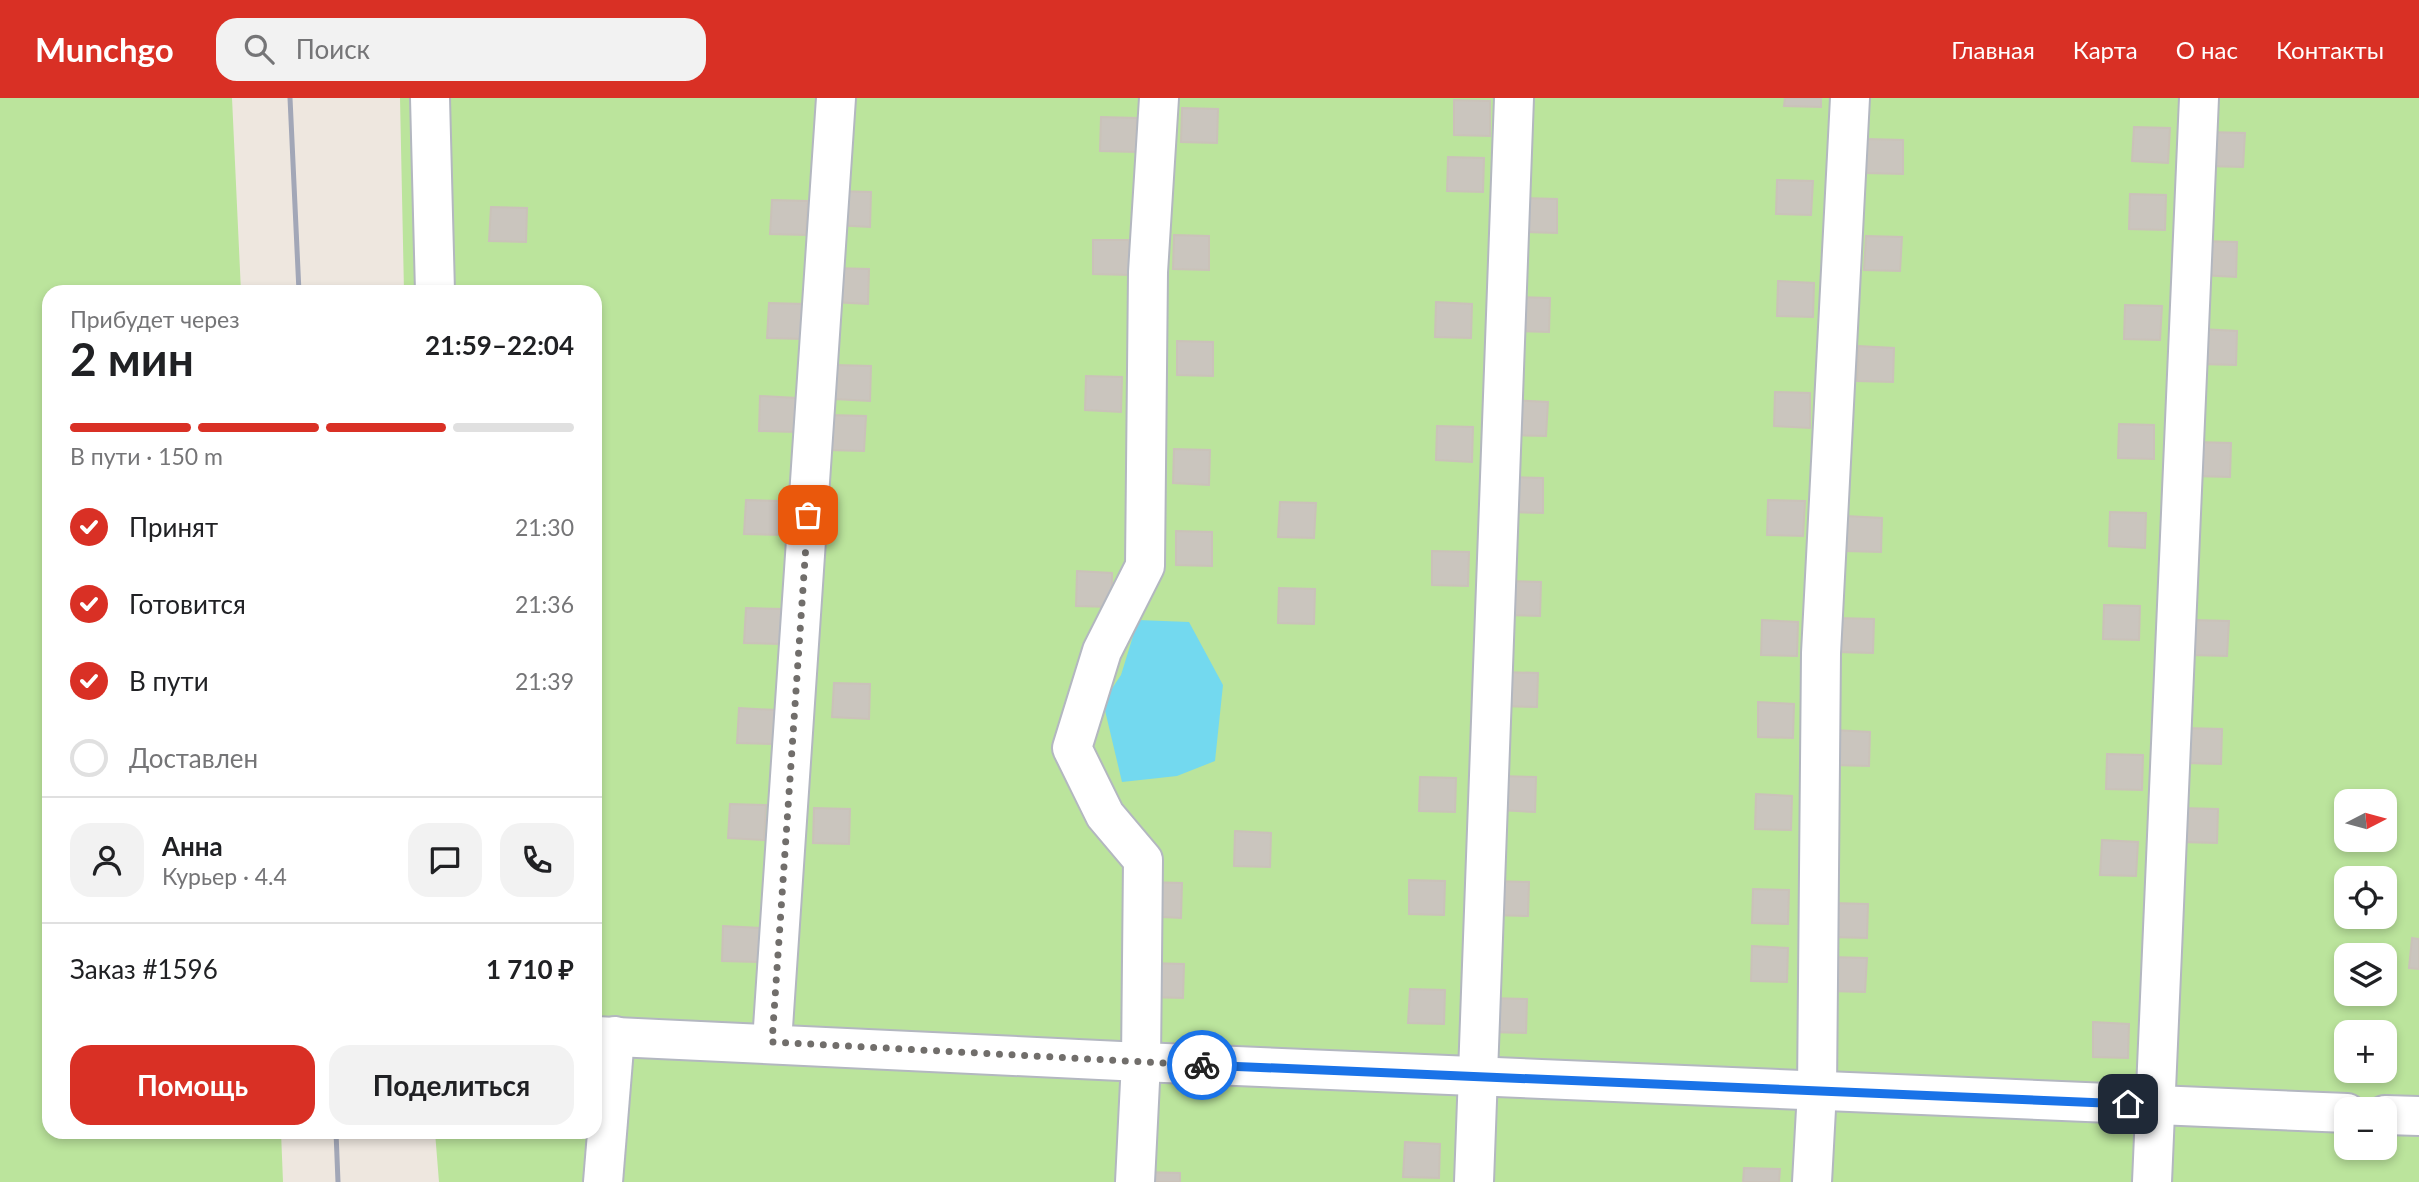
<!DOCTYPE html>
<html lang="ru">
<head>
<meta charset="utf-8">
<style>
  body { margin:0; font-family:Lato,sans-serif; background:#f2f2f2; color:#202124; height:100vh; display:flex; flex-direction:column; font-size:26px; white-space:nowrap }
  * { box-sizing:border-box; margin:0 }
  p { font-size:23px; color:#757577 }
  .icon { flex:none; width:38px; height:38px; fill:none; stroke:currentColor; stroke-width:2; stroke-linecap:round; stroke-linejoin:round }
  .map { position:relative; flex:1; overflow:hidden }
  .drawer { position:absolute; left:42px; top:187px; width:560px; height:854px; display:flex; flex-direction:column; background:#fff; border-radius:21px; box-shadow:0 4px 10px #0003 }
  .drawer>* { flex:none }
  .needle { width:46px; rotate:84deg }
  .tools { position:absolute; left:2334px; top:691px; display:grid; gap:14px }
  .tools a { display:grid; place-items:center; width:63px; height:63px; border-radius:14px; background:#fff; box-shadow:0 4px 10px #0003; font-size:35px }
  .pin { position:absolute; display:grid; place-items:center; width:60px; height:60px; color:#fff; margin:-30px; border-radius:14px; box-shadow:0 4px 10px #0006 }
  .courier { position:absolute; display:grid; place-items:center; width:70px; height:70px; margin:-35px; border:5px solid #1a73e8; border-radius:50%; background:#fff; color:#222; box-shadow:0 2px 9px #0007 }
  .headline em { font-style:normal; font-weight:700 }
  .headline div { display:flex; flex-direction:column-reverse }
  .headline { display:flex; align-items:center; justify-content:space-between; height:119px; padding:0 28px }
  h1 { font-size:46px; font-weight:700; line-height:52px }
  .bar { display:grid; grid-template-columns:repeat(4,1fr); gap:10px 7px; align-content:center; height:84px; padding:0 28px }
  .bar i { height:9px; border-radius:5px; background:#e0e0e0 }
  .bar .selected { background:#d93025 }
  .bar p { grid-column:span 4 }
  .line { display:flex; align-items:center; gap:18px; padding:0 28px; border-top:2px solid #e0e0e0 }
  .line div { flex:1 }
  .round { display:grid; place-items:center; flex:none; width:74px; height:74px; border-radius:21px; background:#f2f2f2 }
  ol { padding:0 28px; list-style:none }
  li { display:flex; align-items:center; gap:21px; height:77px }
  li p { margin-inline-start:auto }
  li .icon { padding:7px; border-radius:50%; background:#d93025; color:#fff; stroke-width:4 }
  li:last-child { color:#757577 }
  li i { width:38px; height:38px; border:4px solid #e0e0e0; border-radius:50% }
  .button { display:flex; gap:14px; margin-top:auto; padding:14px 28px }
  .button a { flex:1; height:80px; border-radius:21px; background:#d93025; color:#fff; font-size:28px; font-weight:700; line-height:80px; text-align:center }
  .button a+a { background:#f2f2f2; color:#202124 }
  header { display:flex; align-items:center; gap:42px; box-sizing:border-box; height:98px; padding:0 35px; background:#d93025; color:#fff }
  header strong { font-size:33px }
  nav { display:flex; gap:38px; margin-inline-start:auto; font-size:24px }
  .search { width:490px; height:63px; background:#f2f2f2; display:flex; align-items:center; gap:18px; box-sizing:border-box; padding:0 24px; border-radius:21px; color:#757577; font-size:26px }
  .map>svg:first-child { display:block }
</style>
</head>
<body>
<header>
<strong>Munchgo</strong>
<div class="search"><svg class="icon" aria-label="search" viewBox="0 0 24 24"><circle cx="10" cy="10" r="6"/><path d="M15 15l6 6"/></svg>Поиск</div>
<nav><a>Главная</a><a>Карта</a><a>О нас</a><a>Контакты</a></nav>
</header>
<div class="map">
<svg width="2419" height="1084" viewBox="0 0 2419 1084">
  <rect width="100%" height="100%" fill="#eee7df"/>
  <!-- green -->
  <g fill="#bbe49c" fill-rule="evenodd">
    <path d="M0,0H232L241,194H49V1034H281L283,1084H0Z"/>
    <path d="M400,0H2419V1084H439L435,1034H595V194H404ZM2347,704H2385V742H2347ZM2347,780H2385V819H2347ZM2347,858H2385V896H2347ZM2347,934H2385V973H2347ZM2347,1012H2385V1050H2347Z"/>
  </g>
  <!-- water -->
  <path fill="#73d9ef" d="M1138,522L1189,524L1223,587L1215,663L1177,678L1122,684L1103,604L1121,577Z"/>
  <!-- building -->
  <g fill="#cac5be" stroke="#cac2b9" stroke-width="2">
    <path d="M1785,0H1821V9L1784,8Z"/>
    <path d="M1454,2L1490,3V38L1454,37Z"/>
    <path d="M1182,10L1218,11L1217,45L1181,44Z"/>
    <path d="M1101,19L1137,20L1136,54L1100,53Z"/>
    <path d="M2134,29L2170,30L2168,65L2132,63Z"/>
    <path d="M2209,34L2245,35L2243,69L2207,68Z"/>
    <path d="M1867,41L1903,42V76L1866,75Z"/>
    <path d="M1448,59L1484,60L1483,94L1447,93Z"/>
    <path d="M1777,82L1813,83L1811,117L1776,116Z"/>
    <path d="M834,93L871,94L870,129L834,127Z"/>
    <path d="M2130,96L2166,97L2165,132L2129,131Z"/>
    <path d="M1521,100L1557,101V135L1520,134Z"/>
    <path d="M772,102L808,103L806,137L770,136Z"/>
    <path d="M491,109L527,110L526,144L489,143Z"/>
    <path d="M1174,137L1209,138V172L1173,171Z"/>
    <path d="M1866,138L1902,139L1900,173L1864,172Z"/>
    <path d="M1093,142H1129V177L1093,176Z"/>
    <path d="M2201,143L2237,144L2236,179L2200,177Z"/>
    <path d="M833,170L869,171L868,206L832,204Z"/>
    <path d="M1778,183L1814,185L1813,219L1777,218Z"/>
    <path d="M1514,199L1550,200L1549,234L1514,233Z"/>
    <path d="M1436,204L1472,206L1471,240L1435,239Z"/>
    <path d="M769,205L805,206L803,241L767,240Z"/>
    <path d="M2125,207L2162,208L2160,242L2124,241Z"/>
    <path d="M2201,231L2237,233L2236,267L2200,266Z"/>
    <path d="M1177,243L1213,244V278L1177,277Z"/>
    <path d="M1858,248L1894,250L1893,284L1857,283Z"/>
    <path d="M835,267L871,268L870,303L834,301Z"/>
    <path d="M1086,278L1122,279L1121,314L1085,312Z"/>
    <path d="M1775,294L1810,295V330L1774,328Z"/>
    <path d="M760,298L797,300L795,334L759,333Z"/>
    <path d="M1512,302L1548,304L1546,338L1510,337Z"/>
    <path d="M830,317L866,318L864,353L829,352Z"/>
    <path d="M2119,326L2154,327V361L2118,360Z"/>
    <path d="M1437,328L1473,329L1472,364L1436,362Z"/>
    <path d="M2196,344L2231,345L2230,379L2194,378Z"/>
    <path d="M1174,351L1210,352L1209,387L1173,385Z"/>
    <path d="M1507,379L1543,380V415L1507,414Z"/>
    <path d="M746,402L782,403L780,437L744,436Z"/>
    <path d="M1768,402L1805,403L1803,438L1767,437Z"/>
    <path d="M1280,404L1316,405L1314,440L1278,439Z"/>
    <path d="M2110,414L2146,415L2145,450L2109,448Z"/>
    <path d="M1846,418L1882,420L1881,454L1845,453Z"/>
    <path d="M1176,433L1212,434V468L1176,467Z"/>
    <path d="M1432,453L1469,454L1468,488L1432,487Z"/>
    <path d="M1077,473L1112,475V509L1076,508Z"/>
    <path d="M1505,483L1541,484L1540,518L1504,517Z"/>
    <path d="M1279,490L1315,491L1314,526L1278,525Z"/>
    <path d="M2104,507L2140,508L2139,542L2103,541Z"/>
    <path d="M746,510L782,511L780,546L744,545Z"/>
    <path d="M1838,520L1874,521L1873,555L1837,554Z"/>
    <path d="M1762,522L1798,524L1797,558L1761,557Z"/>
    <path d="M2193,522L2229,523L2227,558L2191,557Z"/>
    <path d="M1502,574L1538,575L1537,609L1501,608Z"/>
    <path d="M834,585L870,586L869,621L832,619Z"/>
    <path d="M1758,604L1794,606L1793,640L1758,639Z"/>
    <path d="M739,610L775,612L773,646L737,645Z"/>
    <path d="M2186,630L2222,631L2221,666L2185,665Z"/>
    <path d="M1834,632L1870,634L1869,668L1833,667Z"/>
    <path d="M2107,656L2143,657L2142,692L2106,691Z"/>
    <path d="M1500,678L1536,679L1535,714L1499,712Z"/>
    <path d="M1420,679L1456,680L1455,714L1419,713Z"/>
    <path d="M1756,696L1792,698L1791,732L1755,731Z"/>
    <path d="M730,706L766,707L764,742L728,740Z"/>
    <path d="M814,710L850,711L849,746L813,745Z"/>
    <path d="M2182,710L2218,711L2217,745L2181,744Z"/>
    <path d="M1235,733L1271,735L1270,769L1234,768Z"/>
    <path d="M2102,742L2138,744L2136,778L2100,777Z"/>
    <path d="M1409,782L1445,783L1444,817L1409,816Z"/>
    <path d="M1493,783L1529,784L1528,818L1492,817Z"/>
    <path d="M1146,784L1182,785L1181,820L1144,818Z"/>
    <path d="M1753,791L1789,792L1788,826L1752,825Z"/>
    <path d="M1832,805L1868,806L1867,840L1831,839Z"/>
    <path d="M723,828L760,830L758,864L722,863Z"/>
    <path d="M2412,840L2419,841V871L2409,870Z"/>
    <path d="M1752,848L1788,850L1787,884L1751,883Z"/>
    <path d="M1830,859L1867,860L1865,894L1829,893Z"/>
    <path d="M1148,865L1184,866L1183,900L1147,899Z"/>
    <path d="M1410,891L1445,892L1444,926L1408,925Z"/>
    <path d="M1491,900L1527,901L1526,935L1490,934Z"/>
    <path d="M2093,924L2129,926L2128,960L2093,959Z"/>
    <path d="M1405,1044L1440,1046L1439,1080L1403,1079Z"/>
    <path d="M1744,1070L1780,1071L1779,1084H1743Z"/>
    <path d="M1144,1074L1180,1075V1084H1144Z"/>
  </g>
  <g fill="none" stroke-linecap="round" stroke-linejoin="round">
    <!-- minor casing -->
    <g stroke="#b3b7c0" stroke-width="42">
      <g id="minor">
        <path d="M430,0L435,194"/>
        <path d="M595,938L1141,964L2347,1015"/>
        <path d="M772,944L836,0"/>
        <path d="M2385,1017L2419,1018"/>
        <path d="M603,1084L615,938"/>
        <path d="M1135,1084L1141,964L1143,762L1105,717L1072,650L1102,553L1145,468L1148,174L1159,0"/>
        <path d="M1474,1084L1514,0"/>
        <path d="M1812,1084L1817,993L1821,555L1850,0"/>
        <path d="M2152,1084L2199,0"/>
      </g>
    </g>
    <!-- minor -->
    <use href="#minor" stroke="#fff" stroke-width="38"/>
    <!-- rail -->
    <g stroke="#a2a7b7" stroke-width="5">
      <path d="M290,0L299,194"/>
      <path d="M336,1034L338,1084"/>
    </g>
  </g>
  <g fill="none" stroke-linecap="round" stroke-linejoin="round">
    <!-- done -->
    <path stroke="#716e6b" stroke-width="7" stroke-dasharray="0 12.6" d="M808,417L772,944L1202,967"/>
    <!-- route -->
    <path stroke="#1a73e8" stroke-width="9" d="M1202,967L2128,1006"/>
  </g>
</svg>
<div class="tools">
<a><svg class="needle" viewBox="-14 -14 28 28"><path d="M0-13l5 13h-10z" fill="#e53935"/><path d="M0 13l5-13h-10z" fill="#757577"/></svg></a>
<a><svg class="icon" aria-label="locate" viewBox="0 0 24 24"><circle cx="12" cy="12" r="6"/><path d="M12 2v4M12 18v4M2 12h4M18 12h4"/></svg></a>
<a><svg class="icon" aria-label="layers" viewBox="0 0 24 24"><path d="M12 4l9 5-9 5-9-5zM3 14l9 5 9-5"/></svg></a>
<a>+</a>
<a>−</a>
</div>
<div class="pin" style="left:808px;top:417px;background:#ea580c"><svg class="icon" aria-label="bag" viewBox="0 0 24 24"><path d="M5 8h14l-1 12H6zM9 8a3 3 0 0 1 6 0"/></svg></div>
<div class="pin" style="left:2128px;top:1006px;background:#1f2937"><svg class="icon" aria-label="home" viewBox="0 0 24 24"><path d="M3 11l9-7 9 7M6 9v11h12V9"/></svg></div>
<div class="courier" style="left:1202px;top:967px"><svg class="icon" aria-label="bike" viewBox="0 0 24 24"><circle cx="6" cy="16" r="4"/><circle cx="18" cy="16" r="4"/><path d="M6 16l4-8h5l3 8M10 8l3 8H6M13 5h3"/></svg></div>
<section class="drawer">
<div class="headline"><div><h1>2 мин</h1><p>Прибудет через</p></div><em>21:59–22:04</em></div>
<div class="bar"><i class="selected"></i><i class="selected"></i><i class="selected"></i><i></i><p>В пути · 150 m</p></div>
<ol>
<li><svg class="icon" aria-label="check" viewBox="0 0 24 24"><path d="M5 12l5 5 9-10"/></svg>Принят<p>21:30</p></li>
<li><svg class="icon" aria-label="check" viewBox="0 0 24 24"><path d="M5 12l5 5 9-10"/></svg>Готовится<p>21:36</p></li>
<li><svg class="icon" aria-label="check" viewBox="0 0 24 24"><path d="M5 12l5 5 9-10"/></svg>В пути<p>21:39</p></li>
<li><i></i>Доставлен</li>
</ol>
<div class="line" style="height:126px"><a class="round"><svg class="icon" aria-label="person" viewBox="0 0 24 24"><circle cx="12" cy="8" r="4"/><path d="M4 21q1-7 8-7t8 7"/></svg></a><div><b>Анна</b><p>Курьер · 4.4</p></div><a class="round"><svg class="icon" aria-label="chat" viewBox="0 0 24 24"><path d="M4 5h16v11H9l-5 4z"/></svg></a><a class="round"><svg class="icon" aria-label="phone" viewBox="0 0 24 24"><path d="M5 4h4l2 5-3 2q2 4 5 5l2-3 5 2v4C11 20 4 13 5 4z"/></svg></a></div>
<div class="line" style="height:91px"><div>Заказ #1596</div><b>1 710 ₽</b></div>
<div class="button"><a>Помощь</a><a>Поделиться</a></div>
</section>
</div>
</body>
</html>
